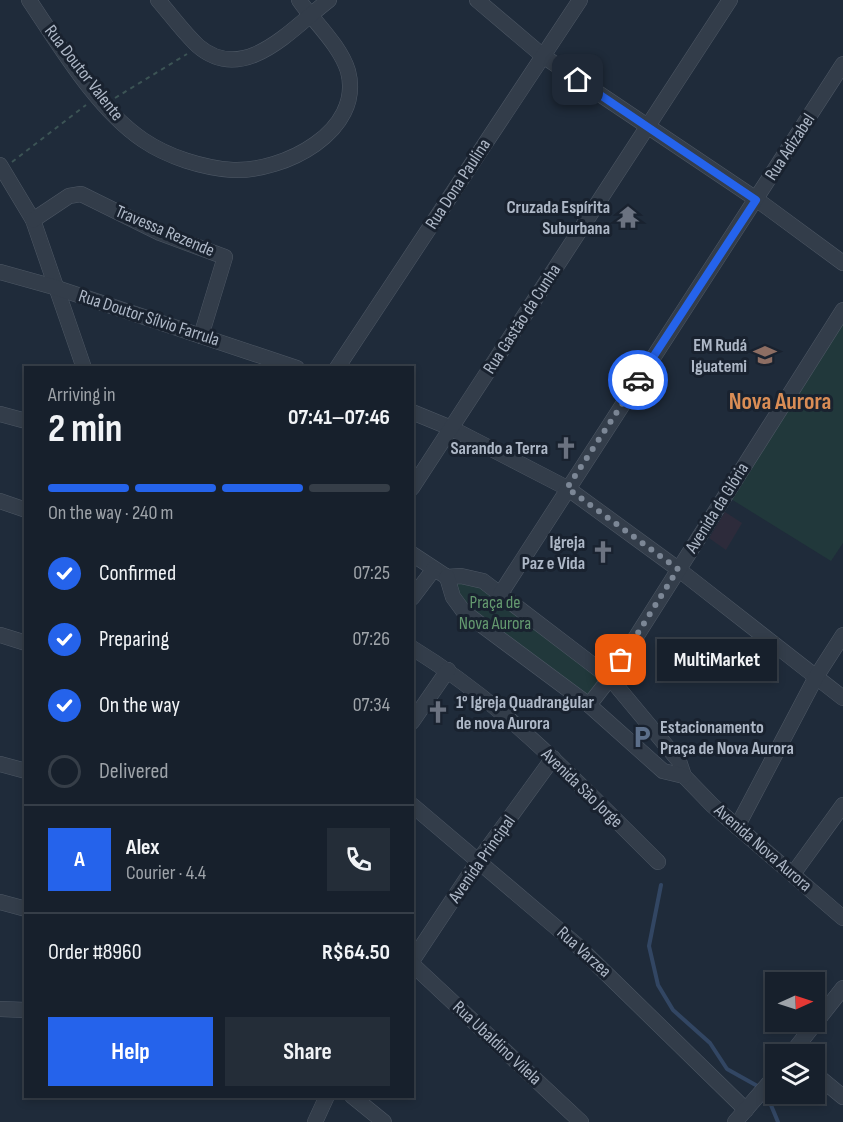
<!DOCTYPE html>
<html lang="en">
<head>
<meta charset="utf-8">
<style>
  body { margin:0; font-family:"Sofia Sans Condensed",sans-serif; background:#242d38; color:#f1f3f6; height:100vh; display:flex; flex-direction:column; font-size:22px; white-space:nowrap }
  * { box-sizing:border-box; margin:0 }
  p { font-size:20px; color:#9ea3a9 }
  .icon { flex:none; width:33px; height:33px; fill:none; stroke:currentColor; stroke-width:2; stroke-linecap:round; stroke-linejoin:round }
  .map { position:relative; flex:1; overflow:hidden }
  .side { position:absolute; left:24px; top:366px; width:390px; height:732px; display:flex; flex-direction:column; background:#17202c; border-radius:0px; box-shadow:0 3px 9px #0003,0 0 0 2px #363e48 }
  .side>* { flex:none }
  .needle { width:39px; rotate:87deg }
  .tools { position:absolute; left:765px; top:972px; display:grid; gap:12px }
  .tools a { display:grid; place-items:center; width:60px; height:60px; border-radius:0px; background:#17202c; box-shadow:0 3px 9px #0003,0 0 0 2px #363e48; font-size:30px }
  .pin { position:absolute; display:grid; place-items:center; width:51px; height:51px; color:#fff; margin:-26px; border-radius:12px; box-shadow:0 3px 9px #0006 }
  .courier { position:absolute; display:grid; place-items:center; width:60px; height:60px; margin:-30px; border:4px solid #2563eb; border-radius:50%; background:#fff; color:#222; box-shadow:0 2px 8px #0007 }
  .bubble { position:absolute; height:42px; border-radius:0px; background:#17202c; box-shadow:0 3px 9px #0003,0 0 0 2px #363e48; font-size:20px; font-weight:700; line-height:42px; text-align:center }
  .head em { font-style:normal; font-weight:700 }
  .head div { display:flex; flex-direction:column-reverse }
  .head { display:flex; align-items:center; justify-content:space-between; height:102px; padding:0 24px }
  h1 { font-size:39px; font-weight:700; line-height:45px }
  .bar { display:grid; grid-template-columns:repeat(4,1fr); gap:9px 6px; align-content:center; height:72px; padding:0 24px }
  .bar i { height:8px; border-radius:4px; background:#363e48 }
  .bar .active { background:#2563eb }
  .bar p { grid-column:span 4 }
  .line { display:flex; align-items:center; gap:15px; padding:0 24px; border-top:2px solid #363e48 }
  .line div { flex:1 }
  .round { display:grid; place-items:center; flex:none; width:63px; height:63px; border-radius:0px; background:#242d38 }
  ol { padding:0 24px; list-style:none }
  li { display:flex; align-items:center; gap:18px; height:66px }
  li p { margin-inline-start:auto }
  li .icon { padding:6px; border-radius:50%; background:#2563eb; color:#fff; stroke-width:4 }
  li:last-child { color:#9ea3a9 }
  li i { width:33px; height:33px; border:3px solid #363e48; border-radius:50% }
  .action { display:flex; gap:12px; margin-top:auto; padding:12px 24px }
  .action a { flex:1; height:69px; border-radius:0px; background:#2563eb; color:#fff; font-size:24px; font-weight:700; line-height:69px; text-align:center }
  .action a+a { background:#242d38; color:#f1f3f6 }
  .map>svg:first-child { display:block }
</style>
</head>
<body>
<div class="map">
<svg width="843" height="1122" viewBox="0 0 843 1122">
  <rect width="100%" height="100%" fill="#1f2b3a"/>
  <!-- medical -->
  <path fill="#2d2b3b" d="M725,512L742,523L726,550L709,538Z"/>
  <!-- green -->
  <g fill="#21383b">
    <path d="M843,323V543L831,561L731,499Z"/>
    <path d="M447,577H473L610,678L589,705L474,619Z"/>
  </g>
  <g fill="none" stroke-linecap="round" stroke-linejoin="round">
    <!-- stream -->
    <g stroke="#324663" stroke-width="4">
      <path d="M661,885L649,946L658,985L673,1010L710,1043L727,1069L761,1088"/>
      <path d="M766,1093L778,1122"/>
    </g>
    <!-- minor casing -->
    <g stroke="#4e5865" stroke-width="16">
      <g id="minor">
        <path d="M29,0C60,46 96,108 143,140C168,157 203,168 233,170C283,172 364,132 348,71C340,45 314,22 299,0"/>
        <path d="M158,0C171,15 184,33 198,46C245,86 293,27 329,0"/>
        <path d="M477,0L543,56L756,199L843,263"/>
        <path d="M0,165L33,220L84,368"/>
        <path d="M33,220L69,196L81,194L160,233L225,257L201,336"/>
        <path d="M0,272L54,287L297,368"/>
        <path d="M337,368L580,0"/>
        <path d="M412,412L451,428L567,488L678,569L843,698"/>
        <path d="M0,414L26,421"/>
        <path d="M412,488L730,0"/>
        <path d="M0,501L26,510"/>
        <path d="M412,554L447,577L461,576L483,581L610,678L679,761L684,776L712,805L843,918"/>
        <path d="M447,577L453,597L464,612L589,705L663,771L684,776"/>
        <path d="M501,593L843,64"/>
        <path d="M412,598L434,569"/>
        <path d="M0,635L26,643"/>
        <path d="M412,648C506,705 581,786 658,862"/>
        <path d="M589,705L610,678L843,310"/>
        <path d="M412,722L448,670"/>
        <path d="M0,764L26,771"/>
        <path d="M412,805L578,946L746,1110"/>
        <path d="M737,827L816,677L843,635"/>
        <path d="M793,874L843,805"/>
        <path d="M0,902L26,909"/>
        <path d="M412,961L479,860L553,758"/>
        <path d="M412,964L581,1122"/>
        <path d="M0,1009L26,1010"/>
        <path d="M791,1054L843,988"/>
        <path d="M814,1073L843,1097"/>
        <path d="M352,1096L384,1122"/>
        <path d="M315,1122L327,1096"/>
        <path d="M735,1122L776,1075"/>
      </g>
    </g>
    <!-- path -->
    <g stroke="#3c5455" stroke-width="2" stroke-dasharray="4.5 4.5" stroke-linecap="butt">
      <path d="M115,98L187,54"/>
      <path d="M12,162L86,105"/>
    </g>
    <!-- minor -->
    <use href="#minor" stroke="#333d4a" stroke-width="15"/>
  </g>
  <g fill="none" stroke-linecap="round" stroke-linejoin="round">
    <!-- done -->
    <path stroke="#7c8796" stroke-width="6" stroke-dasharray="0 10.8" d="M621,660L678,569L567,488L638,380"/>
    <!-- route -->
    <path stroke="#2563eb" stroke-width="8" d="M578,80L756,200L638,380"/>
  </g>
  <!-- icons -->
  <defs>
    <g id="temple-bare" transform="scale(1.8)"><path d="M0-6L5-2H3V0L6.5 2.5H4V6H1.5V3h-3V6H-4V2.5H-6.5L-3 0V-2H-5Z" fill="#6b7280" stroke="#19222f" stroke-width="2.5" paint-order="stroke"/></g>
    <g id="school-bare" transform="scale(1.8)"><path d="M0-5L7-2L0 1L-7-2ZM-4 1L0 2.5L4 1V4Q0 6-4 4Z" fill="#8d6e63" stroke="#19222f" stroke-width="2.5" paint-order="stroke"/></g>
    <g id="church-bare" transform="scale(1.8)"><path d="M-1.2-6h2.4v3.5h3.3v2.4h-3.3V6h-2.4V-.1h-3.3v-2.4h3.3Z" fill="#6b7280" stroke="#19222f" stroke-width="2.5" paint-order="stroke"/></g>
    <g id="parking-bare" transform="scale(1.8)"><path d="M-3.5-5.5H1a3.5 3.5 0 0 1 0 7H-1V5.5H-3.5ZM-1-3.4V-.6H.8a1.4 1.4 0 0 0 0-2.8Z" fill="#5c6f8a" stroke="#19222f" stroke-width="2.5" paint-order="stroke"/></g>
  </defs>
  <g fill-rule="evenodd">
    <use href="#temple-bare" x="628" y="217"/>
    <use href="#school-bare" x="765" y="355"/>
    <use href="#church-bare" x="566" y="448"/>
    <use href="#church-bare" x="603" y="552"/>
    <use href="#church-bare" x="438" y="712"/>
    <use href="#parking-bare" x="642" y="737"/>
  </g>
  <g text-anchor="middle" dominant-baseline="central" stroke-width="6" stroke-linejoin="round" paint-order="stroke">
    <!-- street labels -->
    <g font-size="18" fill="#aeb8c7" stroke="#19222f">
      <text transform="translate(84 73) rotate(52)">Rua Doutor Valente</text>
      <text transform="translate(790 147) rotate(-57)">Rua Adizabel</text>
      <text transform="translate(458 184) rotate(-57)">Rua Dona Paulina</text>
      <text transform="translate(165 231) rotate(23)">Travessa Rezende</text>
      <text transform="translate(149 318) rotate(18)">Rua Doutor Sílvio Farrula</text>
      <text transform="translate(522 319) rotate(-57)">Rua Gastão da Cunha</text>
      <text transform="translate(717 508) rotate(-58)">Avenida da Glória</text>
      <text transform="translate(582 788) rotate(44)">Avenida São Jorge</text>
      <text transform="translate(763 848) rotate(41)">Avenida Nova Aurora</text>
      <text transform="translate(482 859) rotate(-55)">Avenida Principal</text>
      <text transform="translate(584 952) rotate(42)">Rua Varzea</text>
      <text transform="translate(497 1043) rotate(43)">Rua Ubaldino Vilela</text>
    </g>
    <!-- poi labels -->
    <g font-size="18" font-weight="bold" fill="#aeb8c7" stroke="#19222f" text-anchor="end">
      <text x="610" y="207">Cruzada Espírita<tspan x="610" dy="21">Suburbana</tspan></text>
      <text x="747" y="345">EM Rudá<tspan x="747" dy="21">Iguatemi</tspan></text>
      <text x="548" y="448">Sarando a Terra</text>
      <text x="585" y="542">Igreja<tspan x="585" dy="21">Paz e Vida</tspan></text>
      <text x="456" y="702" text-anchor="start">1° Igreja Quadrangular<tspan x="456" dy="21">de nova Aurora</tspan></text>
      <text x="660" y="727" text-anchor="start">Estacionamento<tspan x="660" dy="21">Praça de Nova Aurora</tspan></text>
    </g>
    <!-- park labels -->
    <g font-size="18" fill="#64996f" stroke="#19222f">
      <text x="495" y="602">Praça de<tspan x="495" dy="21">Nova Aurora</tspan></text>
    </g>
    <!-- district labels -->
    <g font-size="24" font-weight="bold" fill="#da8d55" stroke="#19222f">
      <text x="780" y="401">Nova Aurora</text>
    </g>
  </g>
</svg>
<div class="tools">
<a><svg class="needle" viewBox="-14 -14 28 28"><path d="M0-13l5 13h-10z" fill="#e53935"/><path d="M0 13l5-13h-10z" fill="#9ea3a9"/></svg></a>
<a><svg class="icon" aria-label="layers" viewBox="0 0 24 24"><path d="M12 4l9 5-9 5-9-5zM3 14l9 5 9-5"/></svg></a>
</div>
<div class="pin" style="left:621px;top:660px;background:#ea580c"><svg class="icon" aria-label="bag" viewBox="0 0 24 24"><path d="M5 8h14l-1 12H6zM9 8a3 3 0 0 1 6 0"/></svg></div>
<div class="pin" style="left:578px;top:80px;background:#1f2937"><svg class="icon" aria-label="home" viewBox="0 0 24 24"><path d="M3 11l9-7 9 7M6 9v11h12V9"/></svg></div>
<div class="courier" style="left:638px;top:380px"><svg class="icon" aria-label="car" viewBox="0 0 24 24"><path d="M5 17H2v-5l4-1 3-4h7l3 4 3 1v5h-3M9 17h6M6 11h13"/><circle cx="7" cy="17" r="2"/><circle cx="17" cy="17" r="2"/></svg></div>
<div class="bubble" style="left:657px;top:639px;width:120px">MultiMarket</div>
<section class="side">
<div class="head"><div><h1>2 min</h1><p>Arriving in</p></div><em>07:41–07:46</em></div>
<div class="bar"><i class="active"></i><i class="active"></i><i class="active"></i><i></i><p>On the way · 240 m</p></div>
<ol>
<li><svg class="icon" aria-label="check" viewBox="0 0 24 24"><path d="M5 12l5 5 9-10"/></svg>Confirmed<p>07:25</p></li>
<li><svg class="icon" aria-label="check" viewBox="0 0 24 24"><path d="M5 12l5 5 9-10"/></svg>Preparing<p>07:26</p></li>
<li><svg class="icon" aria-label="check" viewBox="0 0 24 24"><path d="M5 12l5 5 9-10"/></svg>On the way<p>07:34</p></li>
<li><i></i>Delivered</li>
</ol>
<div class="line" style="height:108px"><b class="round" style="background:#2563eb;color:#fff">A</b><div><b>Alex</b><p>Courier · 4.4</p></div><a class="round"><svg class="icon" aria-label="phone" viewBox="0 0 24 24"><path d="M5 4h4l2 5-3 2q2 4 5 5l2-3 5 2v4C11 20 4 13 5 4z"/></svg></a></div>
<div class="line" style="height:78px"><div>Order #8960</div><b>R$64.50</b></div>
<div class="action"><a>Help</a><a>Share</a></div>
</section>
</div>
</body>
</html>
